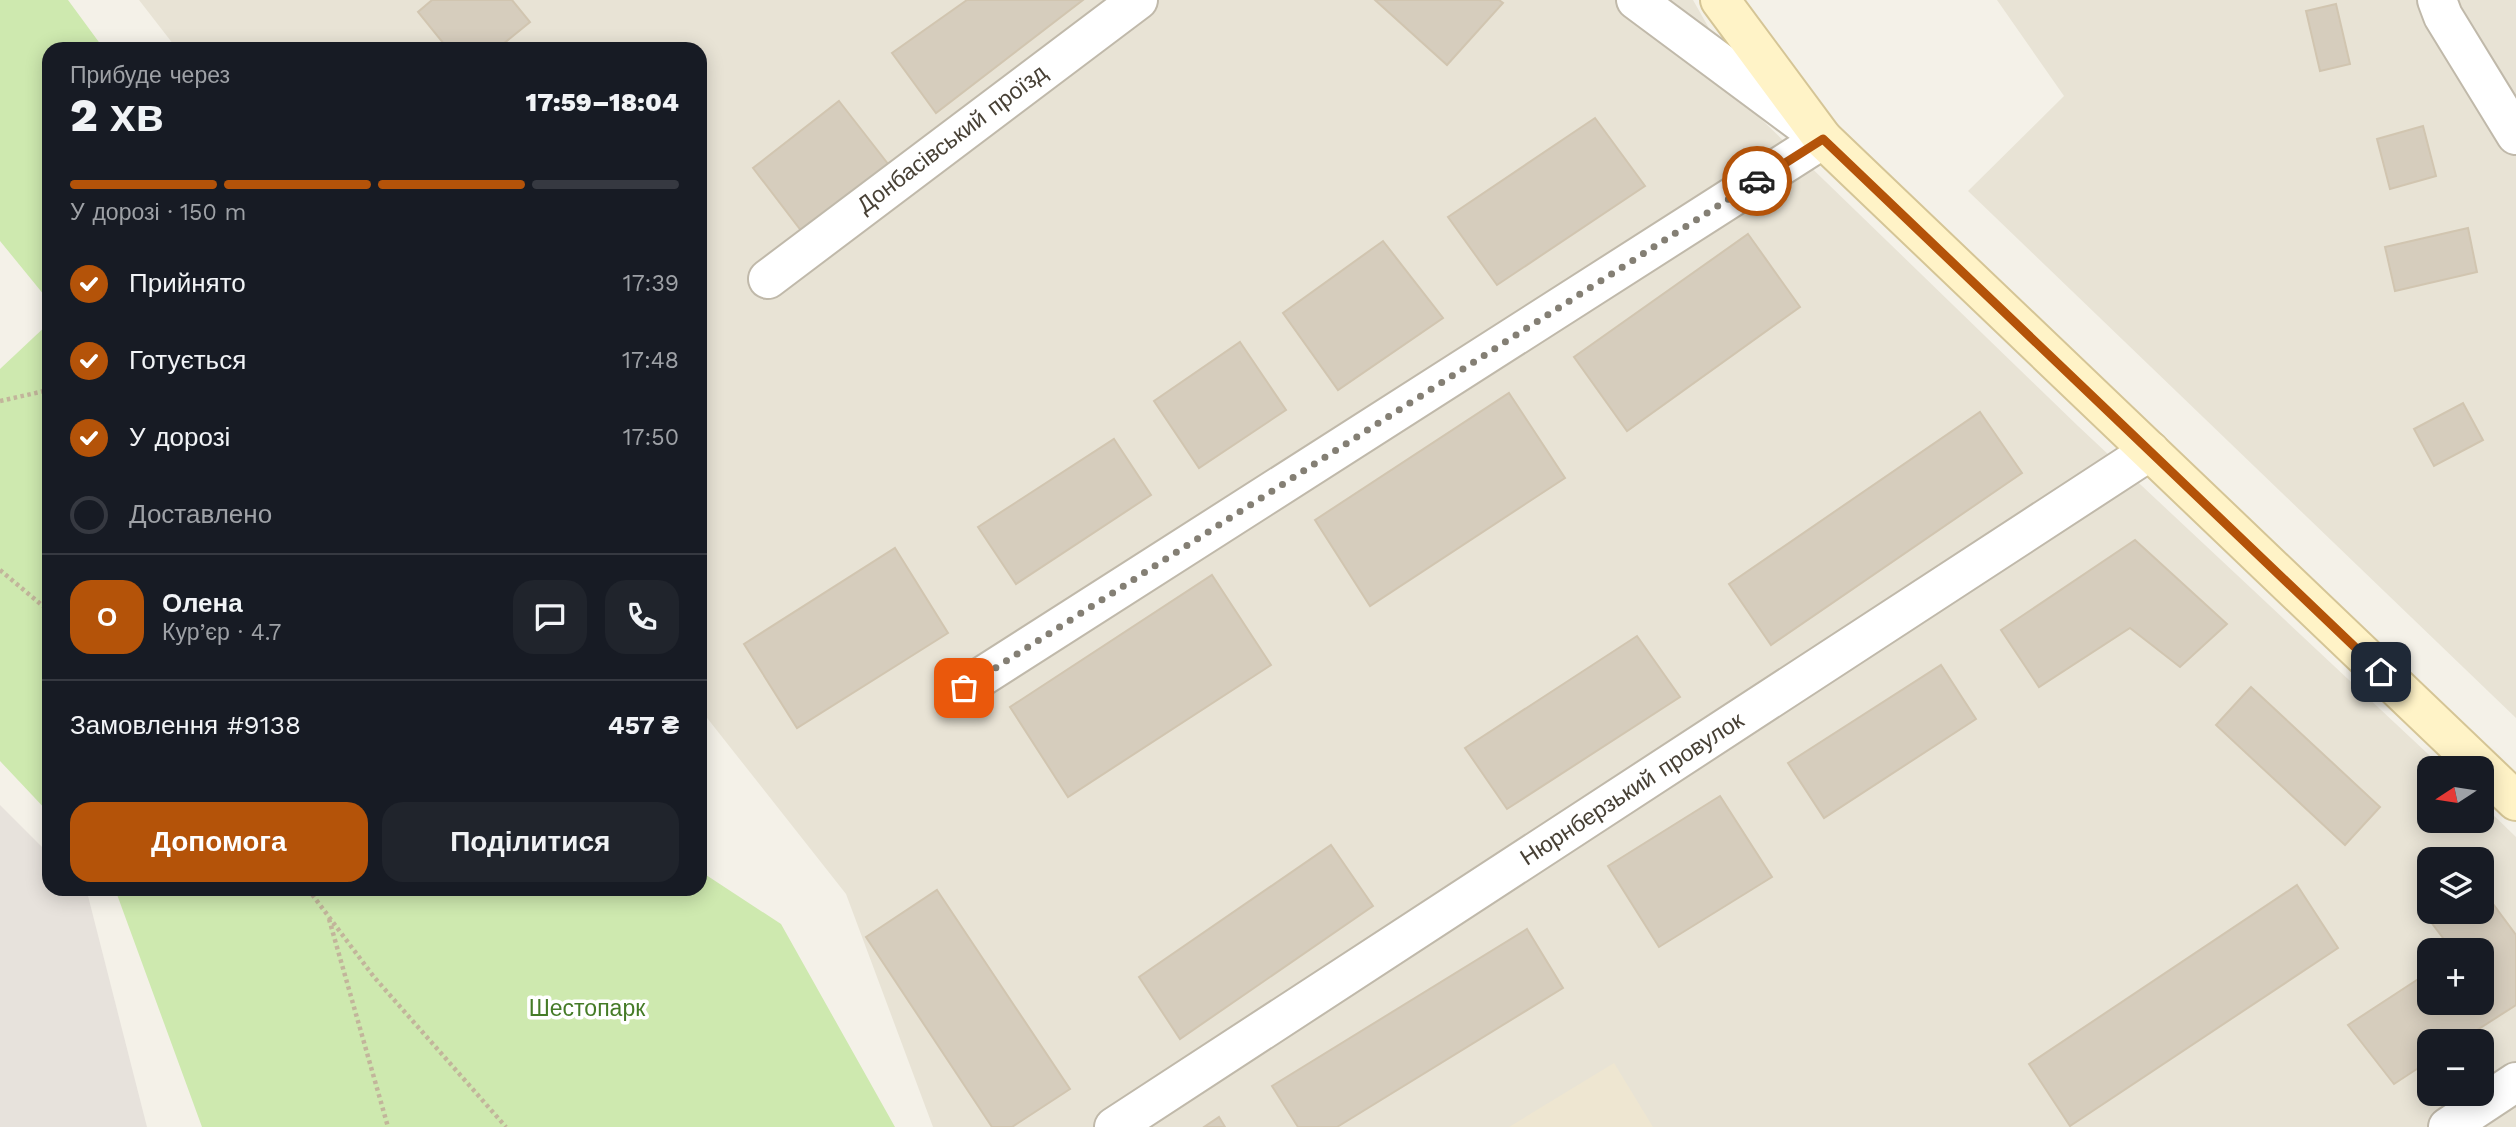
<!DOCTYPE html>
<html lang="uk">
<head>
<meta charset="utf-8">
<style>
  body { margin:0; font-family:"Work Sans",sans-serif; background:#20242c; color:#f1f3f6; height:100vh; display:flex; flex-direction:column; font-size:26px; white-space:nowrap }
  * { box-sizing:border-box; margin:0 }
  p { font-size:23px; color:#9ea1a6 }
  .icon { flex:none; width:38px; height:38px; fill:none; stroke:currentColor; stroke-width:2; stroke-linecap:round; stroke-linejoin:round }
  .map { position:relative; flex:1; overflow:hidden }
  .sheet { position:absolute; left:42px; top:42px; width:665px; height:854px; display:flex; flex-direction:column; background:#171b24; border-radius:21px; box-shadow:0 4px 18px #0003 }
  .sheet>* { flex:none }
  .needle { width:46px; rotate:258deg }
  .buttons { position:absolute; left:2417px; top:756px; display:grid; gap:14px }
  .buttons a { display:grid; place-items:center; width:77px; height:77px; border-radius:14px; background:#171b24; box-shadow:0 4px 18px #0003; font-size:35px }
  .pin { position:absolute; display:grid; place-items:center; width:60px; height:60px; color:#fff; margin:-30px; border-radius:14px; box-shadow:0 4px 10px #0006 }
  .courier { position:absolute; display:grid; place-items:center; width:70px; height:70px; margin:-35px; border:5px solid #b45309; border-radius:50%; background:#fff; color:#222; box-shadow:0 2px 9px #0007 }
  .summary em { font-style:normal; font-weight:800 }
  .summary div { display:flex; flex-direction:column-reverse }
  .summary { display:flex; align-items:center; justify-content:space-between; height:119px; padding:0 28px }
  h1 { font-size:46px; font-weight:800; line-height:52px }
  .bar { display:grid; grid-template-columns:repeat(4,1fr); gap:10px 7px; align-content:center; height:84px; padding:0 28px }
  .bar i { height:9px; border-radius:5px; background:#363941 }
  .bar .on { background:#b45309 }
  .bar p { grid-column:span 4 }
  .line { display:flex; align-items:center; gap:18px; padding:0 28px; border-top:2px solid #363941 }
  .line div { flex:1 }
  .round { display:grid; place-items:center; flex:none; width:74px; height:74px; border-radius:21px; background:#20242c }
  ol { padding:0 28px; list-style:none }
  li { display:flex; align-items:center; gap:21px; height:77px }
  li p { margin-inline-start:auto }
  li .icon { padding:7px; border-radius:50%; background:#b45309; color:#fff; stroke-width:4 }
  li:last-child { color:#9ea1a6 }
  li i { width:38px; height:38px; border:4px solid #363941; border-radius:50% }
  .button { display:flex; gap:14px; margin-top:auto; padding:14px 28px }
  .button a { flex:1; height:80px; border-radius:21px; background:#b45309; color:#fff; font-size:28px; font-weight:800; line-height:80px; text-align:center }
  .button a+a { background:#20242c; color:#f1f3f6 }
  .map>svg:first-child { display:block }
</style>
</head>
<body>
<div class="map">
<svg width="2516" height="1127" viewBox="0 0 2516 1127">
  <rect width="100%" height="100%" fill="#f4f1e8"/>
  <!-- residential -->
  <g fill="#e8e3d5" fill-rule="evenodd">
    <path d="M139,0H1693L1760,118L2078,426L2443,768H2429V821H2482V804L2516,837V1127H933L846,894L700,709V49H177ZM2429,859H2482V912H2429ZM2429,950H2482V1003H2429ZM2429,1041H2482V1094H2429Z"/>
    <path d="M1997,0H2516V718L1968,191L2064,96Z"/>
  </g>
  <!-- industrial -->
  <path fill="#e7e2dc" d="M0,805L49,854V889H84L87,892L147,1127H0Z"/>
  <!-- education -->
  <path fill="#eee6d1" d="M1614,1063L1653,1127H1509Z"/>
  <!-- green -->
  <g fill="#cee9af">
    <path d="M0,0H68L104,49H49V301L0,241Z"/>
    <path d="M49,323V813L0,761V369Z"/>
    <path d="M700,871L781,924L895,1127H202L115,889H700Z"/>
  </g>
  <!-- building -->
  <g fill="#d6cdbd" stroke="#d1c5b0" stroke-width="2">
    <path d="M432,0H512L530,22L497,49H448L418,12Z"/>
    <path d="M967,0H1083L936,113L892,53Z"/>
    <path d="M1375,0H1499L1503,3L1447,65Z"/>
    <path d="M2336,4L2350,64L2320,71L2306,11Z"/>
    <path d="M839,101L892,169L806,237L753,168Z"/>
    <path d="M1595,118L1645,186L1497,285L1448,217Z"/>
    <path d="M2423,126L2436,176L2390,189L2377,139Z"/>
    <path d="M2468,228L2477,272L2395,291L2385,247Z"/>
    <path d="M1748,234L1800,307L1627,431L1574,357Z"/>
    <path d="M1383,241L1443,318L1338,390L1283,313Z"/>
    <path d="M1240,342L1286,410L1199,468L1154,401Z"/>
    <path d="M1509,393L1565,478L1370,606L1315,520Z"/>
    <path d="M2463,403L2483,440L2434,466L2414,429Z"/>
    <path d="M1980,412L2022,473L1771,645L1729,584Z"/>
    <path d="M1114,439L1151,495L1016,584L978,527Z"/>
    <path d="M2135,540L2227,624L2180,667L2130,628L2039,687L2001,630Z"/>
    <path d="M895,548L948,633L797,728L744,644Z"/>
    <path d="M1212,575L1271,665L1068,797L1010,707Z"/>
    <path d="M1637,636L1680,697L1507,809L1465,748Z"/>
    <path d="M1941,665L1976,719L1824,818L1788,763Z"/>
    <path d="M2251,687L2380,807L2345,845L2216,725Z"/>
    <path d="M1720,796L1772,877L1659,947L1608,866Z"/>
    <path d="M1331,845L1373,906L1180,1039L1139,977Z"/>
    <path d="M2297,885L2338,948L2070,1126L2029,1064Z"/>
    <path d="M2482,889L2516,935V1005L2460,1041H2429V1061L2394,1084L2348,1025L2429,972V1003H2482V950H2452L2431,922L2446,912H2482Z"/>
    <path d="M937,890L1070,1089L1012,1127H992L866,937Z"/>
    <path d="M1527,929L1563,988L1337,1127H1298L1272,1086Z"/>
    <path d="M1219,1117L1225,1127H1204Z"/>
  </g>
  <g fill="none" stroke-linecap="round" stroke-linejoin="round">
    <!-- street casing -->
    <g stroke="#c0b9aa" stroke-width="42">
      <g id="street">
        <path d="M2437,0L2443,16L2516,135"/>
        <path d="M768,279L1138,0"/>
        <path d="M964,688L1823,139L1636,0"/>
        <path d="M1114,1127L2150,451"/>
        <path d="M2448,1127L2516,1082"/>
      </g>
    </g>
    <!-- secondary casing -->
    <g stroke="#d5c596" stroke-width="42">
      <path id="secondary" d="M1720,0L1823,139L2516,801"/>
    </g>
    <!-- path -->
    <g stroke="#c2b59b" stroke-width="4.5" stroke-dasharray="3.5 3.5" stroke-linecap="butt">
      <path d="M0,401L49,390"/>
      <path d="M0,570L49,611"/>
      <path d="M308,889L374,977L506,1127"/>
      <path d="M329,919L388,1127"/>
    </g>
    <!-- street -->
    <use href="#street" stroke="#fff" stroke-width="38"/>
    <!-- secondary -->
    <use href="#secondary" stroke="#fff3c7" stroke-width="38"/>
  </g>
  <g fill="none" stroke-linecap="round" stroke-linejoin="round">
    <!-- done -->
    <path stroke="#847f74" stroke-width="7" stroke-dasharray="0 12.6" d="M964,688L1757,181"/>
    <!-- route -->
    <path stroke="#b45309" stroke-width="9" d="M1757,181L1823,139L2381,672"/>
  </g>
  <g text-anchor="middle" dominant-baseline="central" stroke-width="7" stroke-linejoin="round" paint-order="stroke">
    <!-- street labels -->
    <g font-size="23" fill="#484136" stroke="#fff">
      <text transform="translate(952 139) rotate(-37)">Донбасівський проїзд</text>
      <text transform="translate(1632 789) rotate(-33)">Нюрнберзький провулок</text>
    </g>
    <!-- park labels -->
    <g font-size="23" fill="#457b27" stroke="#fff">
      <text x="587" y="1008">Шестопарк</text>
    </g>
  </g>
</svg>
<div class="buttons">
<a><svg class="needle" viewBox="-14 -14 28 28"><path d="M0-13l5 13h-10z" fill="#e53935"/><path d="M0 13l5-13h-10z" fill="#9ea1a6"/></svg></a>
<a><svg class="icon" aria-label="layers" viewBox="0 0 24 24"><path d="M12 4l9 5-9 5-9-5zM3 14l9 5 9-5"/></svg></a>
<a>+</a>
<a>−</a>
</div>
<div class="pin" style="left:964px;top:688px;background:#ea580c"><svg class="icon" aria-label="bag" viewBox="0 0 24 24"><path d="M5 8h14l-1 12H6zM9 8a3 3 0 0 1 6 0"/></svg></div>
<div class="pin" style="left:2381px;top:672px;background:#1f2937"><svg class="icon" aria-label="home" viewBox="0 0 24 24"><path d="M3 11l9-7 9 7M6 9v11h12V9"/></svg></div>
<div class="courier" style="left:1757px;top:181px"><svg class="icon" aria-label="car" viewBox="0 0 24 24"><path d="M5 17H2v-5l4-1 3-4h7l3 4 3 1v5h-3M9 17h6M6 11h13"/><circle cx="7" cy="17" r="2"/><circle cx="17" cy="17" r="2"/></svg></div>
<section class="sheet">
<div class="summary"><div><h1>2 хв</h1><p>Прибуде через</p></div><em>17:59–18:04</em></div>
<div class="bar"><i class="on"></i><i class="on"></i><i class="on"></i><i></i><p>У дорозі · 150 m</p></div>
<ol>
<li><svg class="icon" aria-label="check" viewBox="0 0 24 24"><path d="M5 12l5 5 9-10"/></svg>Прийнято<p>17:39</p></li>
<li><svg class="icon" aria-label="check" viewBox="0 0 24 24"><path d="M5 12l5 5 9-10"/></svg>Готується<p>17:48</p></li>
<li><svg class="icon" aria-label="check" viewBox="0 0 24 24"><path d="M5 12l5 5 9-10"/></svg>У дорозі<p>17:50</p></li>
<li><i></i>Доставлено</li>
</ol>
<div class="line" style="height:126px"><b class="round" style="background:#b45309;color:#fff">О</b><div><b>Олена</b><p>Кур’єр · 4.7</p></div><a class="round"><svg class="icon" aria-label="chat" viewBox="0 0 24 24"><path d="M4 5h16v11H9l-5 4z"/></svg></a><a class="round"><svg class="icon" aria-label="phone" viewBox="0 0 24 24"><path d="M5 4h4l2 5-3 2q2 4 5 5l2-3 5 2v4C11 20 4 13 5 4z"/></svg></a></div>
<div class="line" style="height:91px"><div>Замовлення #9138</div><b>457 ₴</b></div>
<div class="button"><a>Допомога</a><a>Поділитися</a></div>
</section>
</div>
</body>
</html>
